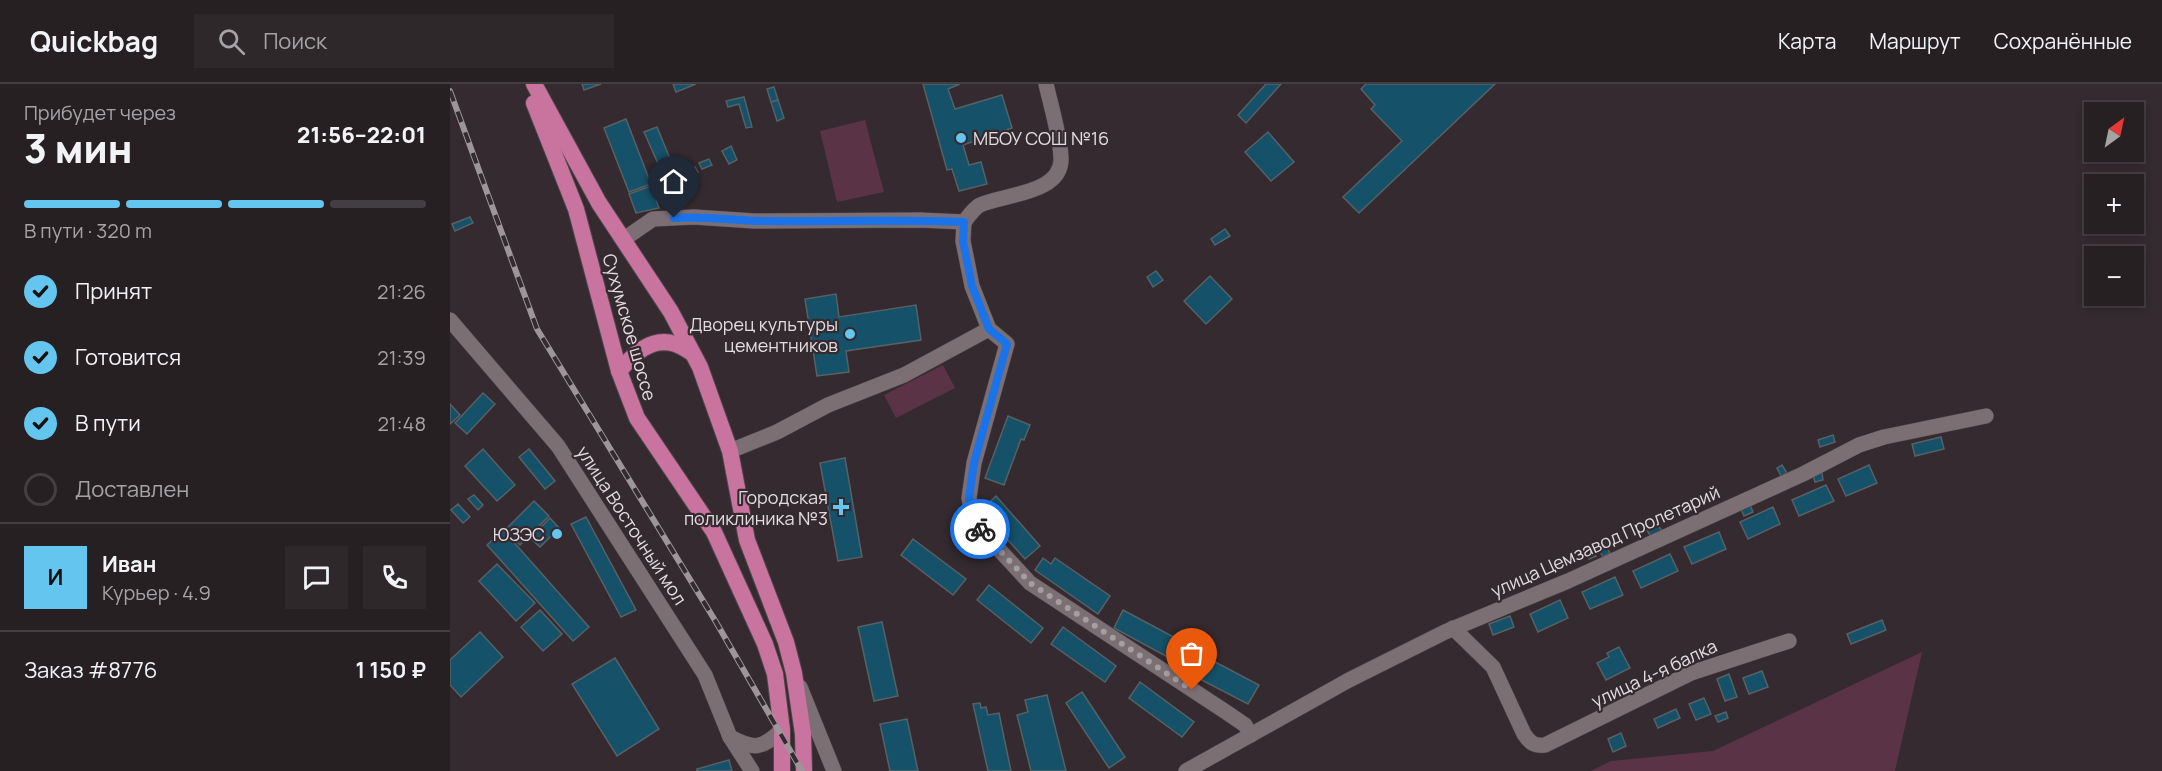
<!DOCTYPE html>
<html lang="ru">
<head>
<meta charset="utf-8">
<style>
  body { margin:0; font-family:Manrope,sans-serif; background:#2f282b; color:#f1f3f6; height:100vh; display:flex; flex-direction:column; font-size:22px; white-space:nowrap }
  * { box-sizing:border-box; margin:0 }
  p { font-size:20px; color:#a4a3a6 }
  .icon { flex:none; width:33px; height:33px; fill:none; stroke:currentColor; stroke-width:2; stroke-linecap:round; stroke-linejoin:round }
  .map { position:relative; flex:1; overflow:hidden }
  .side { display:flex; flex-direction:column; background:#272023; width:450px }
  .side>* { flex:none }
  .needle { width:39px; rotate:33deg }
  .buttons { position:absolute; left:1634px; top:18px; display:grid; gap:12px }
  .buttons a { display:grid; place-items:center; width:60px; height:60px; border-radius:0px; background:#272023; box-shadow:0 3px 9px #0003,0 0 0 2px #433e41; font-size:30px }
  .pin { position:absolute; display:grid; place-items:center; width:51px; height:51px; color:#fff; margin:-62px -26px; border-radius:50% 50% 50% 0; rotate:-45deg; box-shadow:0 0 6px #0007 }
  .pin .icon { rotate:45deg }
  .courier { position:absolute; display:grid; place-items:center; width:60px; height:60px; margin:-30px; border:4px solid #1a73e8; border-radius:50%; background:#fff; color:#222; box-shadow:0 2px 8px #0007 }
  .overview em { font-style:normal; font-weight:800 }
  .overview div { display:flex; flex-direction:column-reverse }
  .overview { display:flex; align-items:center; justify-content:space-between; height:102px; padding:0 24px }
  h1 { font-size:39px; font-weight:800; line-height:45px }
  .bar { display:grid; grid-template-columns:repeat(4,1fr); gap:9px 6px; align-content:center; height:72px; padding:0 24px }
  .bar i { height:8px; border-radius:4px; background:#433e41 }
  .bar .current { background:#64c5ee }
  .bar p { grid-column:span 4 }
  .line { display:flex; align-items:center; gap:15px; padding:0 24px; border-top:2px solid #433e41 }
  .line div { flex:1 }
  .round { display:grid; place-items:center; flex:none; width:63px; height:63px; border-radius:0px; background:#2f282b }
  ol { padding:0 24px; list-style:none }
  li { display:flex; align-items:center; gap:18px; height:66px }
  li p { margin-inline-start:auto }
  li .icon { padding:6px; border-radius:50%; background:#64c5ee; color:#111; stroke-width:4 }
  li:last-child { color:#a4a3a6 }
  li i { width:33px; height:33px; border:3px solid #433e41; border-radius:50% }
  header { display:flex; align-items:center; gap:36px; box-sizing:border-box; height:84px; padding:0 30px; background:#272023; border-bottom:2px solid #433e41 }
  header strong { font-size:28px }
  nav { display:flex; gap:33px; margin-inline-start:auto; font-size:21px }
  .search { width:420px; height:54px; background:#2f282b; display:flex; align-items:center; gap:15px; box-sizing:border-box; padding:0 21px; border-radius:0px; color:#a4a3a6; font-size:22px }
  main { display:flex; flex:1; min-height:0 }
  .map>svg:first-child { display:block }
</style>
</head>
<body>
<header>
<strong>Quickbag</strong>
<div class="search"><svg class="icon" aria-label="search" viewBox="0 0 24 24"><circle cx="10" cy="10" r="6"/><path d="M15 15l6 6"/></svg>Поиск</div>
<nav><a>Карта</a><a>Маршрут</a><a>Сохранённые</a></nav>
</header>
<main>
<section class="side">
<div class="overview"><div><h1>3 мин</h1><p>Прибудет через</p></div><em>21:56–22:01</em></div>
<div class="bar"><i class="current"></i><i class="current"></i><i class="current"></i><i></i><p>В пути · 320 m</p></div>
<ol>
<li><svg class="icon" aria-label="check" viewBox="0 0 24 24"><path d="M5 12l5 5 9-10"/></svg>Принят<p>21:26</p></li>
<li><svg class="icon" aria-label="check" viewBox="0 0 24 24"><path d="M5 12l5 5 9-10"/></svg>Готовится<p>21:39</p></li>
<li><svg class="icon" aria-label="check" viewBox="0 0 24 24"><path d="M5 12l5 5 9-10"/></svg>В пути<p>21:48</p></li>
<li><i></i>Доставлен</li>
</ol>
<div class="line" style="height:108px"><b class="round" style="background:#64c5ee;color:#111">И</b><div><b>Иван</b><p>Курьер · 4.9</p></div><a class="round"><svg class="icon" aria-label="chat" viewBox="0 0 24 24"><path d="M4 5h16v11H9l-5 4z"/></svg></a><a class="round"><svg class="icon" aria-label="phone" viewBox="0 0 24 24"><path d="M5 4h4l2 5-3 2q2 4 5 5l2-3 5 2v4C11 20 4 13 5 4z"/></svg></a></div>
<div class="line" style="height:78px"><div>Заказ #8776</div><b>1 150 ₽</b></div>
</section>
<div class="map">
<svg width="1712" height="687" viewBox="0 0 1712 687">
  <rect width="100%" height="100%" fill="#342a2f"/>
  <!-- green -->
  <g fill="#5a3446">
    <path d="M415,36L434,108L387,118L370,47Z"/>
    <path d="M493,281L505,304L446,334L434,311Z"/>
    <path d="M1472,568L1445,687H1141L1161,677L1263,667Z"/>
  </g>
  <!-- building -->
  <g fill="#155168" stroke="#566166" stroke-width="1.5">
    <path d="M132,0H151L134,6Z"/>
    <path d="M223,0H246L226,8Z"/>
    <path d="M473,0H510L498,5L505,25L552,11L562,44L513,61L519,81L531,78L537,100L509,107L502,85L497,86Z"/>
    <path d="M816,0H831L796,39L788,31Z"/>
    <path d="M916,0H1045L909,129L893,113L952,57L921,25L925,21L911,5Z"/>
    <path d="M324,3L328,16L321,18L317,5Z"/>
    <path d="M294,13L302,43L296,44L289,20L278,23L276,17Z"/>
    <path d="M328,16L334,34L327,37L321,18Z"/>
    <path d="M176,35L201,100L179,108L154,44Z"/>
    <path d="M207,43L221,77L209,82L194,48Z"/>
    <path d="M818,48L844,78L821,97L795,68Z"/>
    <path d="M281,62L287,76L279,80L272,67Z"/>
    <path d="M259,75L262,81L252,85L249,79Z"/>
    <path d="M245,83L248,88L237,94L234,88Z"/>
    <path d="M201,102L209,124L186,129L179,110Z"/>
    <path d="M20,133L23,139L5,147L2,140Z"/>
    <path d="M775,145L780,152L765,161L761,155Z"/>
    <path d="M706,187L713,196L703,203L697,193Z"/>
    <path d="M760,192L782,215L756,240L734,217Z"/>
    <path d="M386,210L389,233L466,221L471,256L396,267L399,288L367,292L355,215Z"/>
    <path d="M33,309L45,320L17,350L5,339Z"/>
    <path d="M0,320L10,331L0,340Z"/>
    <path d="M558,332L580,341L574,356L571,355L554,401L535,394Z"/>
    <path d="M1383,351L1385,358L1370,363L1368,356Z"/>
    <path d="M1491,353L1494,365L1465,372L1462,360Z"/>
    <path d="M33,365L65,401L47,417L15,382Z"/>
    <path d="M79,365L105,397L95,405L69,373Z"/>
    <path d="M395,374L412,473L388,477L370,379Z"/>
    <path d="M1332,381L1337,389L1331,392L1327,384Z"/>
    <path d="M1419,381L1427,399L1396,412L1388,395Z"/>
    <path d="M1372,389L1373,396L1365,398L1363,391Z"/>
    <path d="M1376,401L1384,417L1349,432L1342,416Z"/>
    <path d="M24,411L33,421L28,426L18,415Z"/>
    <path d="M546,412L590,462L575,475L531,426Z"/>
    <path d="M84,417L99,432L70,461L55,446Z"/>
    <path d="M8,420L20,433L13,439L1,426Z"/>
    <path d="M1300,421L1303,428L1294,432L1291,425Z"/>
    <path d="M1323,423L1330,440L1298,455L1290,438Z"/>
    <path d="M136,433L186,526L171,533L121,440Z"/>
    <path d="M100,434L109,444L90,463L80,454Z"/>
    <path d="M1206,438L1212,447L1202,454L1196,445Z"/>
    <path d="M53,446L139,543L123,557L37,461Z"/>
    <path d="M1269,448L1276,465L1242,480L1234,463Z"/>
    <path d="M463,455L516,495L503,511L451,471Z"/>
    <path d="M1155,460L1160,469L1153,473L1148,464Z"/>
    <path d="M1142,463L1146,472L1139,475L1134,467Z"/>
    <path d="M1220,470L1228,487L1191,504L1183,487Z"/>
    <path d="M593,474L601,480L605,474L660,512L648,530L585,486Z"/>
    <path d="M47,480L85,519L66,537L29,497Z"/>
    <path d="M1165,493L1173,511L1140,525L1132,508Z"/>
    <path d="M539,501L593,544L581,559L527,516Z"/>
    <path d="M1110,516L1118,534L1088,548L1080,530Z"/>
    <path d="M90,526L112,550L93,567L71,543Z"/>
    <path d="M673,526L733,558L723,576L664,544Z"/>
    <path d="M1060,532L1064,543L1043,551L1039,540Z"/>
    <path d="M1432,536L1436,546L1401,560L1397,550Z"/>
    <path d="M432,538L448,612L424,617L408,543Z"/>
    <path d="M613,543L666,582L655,598L601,560Z"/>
    <path d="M30,548L53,573L11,613L0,601V576Z"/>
    <path d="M1169,563L1180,584L1156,596L1147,579L1159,573L1157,569Z"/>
    <path d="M750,570L809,601L798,620L740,590Z"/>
    <path d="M165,574L209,645L167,672L122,600Z"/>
    <path d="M1312,587L1318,603L1299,610L1293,594Z"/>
    <path d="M1279,590L1287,613L1275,617L1267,595Z"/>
    <path d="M690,598L744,638L732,653L679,614Z"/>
    <path d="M632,608L675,673L659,684L616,619Z"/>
    <path d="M597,611L616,687H581L567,631L578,628L575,616Z"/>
    <path d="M1254,614L1261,630L1246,636L1239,620Z"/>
    <path d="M530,619L531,624L536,623L538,631L549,629L561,687H538L523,620Z"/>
    <path d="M1226,625L1230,634L1208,644L1204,635Z"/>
    <path d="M1276,628L1278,634L1268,638L1265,632Z"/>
    <path d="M457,635L468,687H440L430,640Z"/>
    <path d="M1171,649L1176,662L1163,668L1158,655Z"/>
    <path d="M279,676L282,687H247V685Z"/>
  </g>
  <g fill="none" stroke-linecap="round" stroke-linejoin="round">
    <!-- minor casing -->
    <g stroke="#4f474b" stroke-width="16">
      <g id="minor">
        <path d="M514,138L513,157L522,202L539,245L557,260L524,379L519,414L522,429L530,445L580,499L776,628L795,641L801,651"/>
        <path d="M514,138C518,133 524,124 530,121C554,110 613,110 611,73C610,52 601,22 596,0"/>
        <path d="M174,155L203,135L244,133L304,137L470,136L514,138"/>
        <path d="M0,236L108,362L255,591L280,653L302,687"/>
        <path d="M280,367L327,348L378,321L454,291L539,245"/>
        <path d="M1003,544L1043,583L1074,650C1080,659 1084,662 1095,661L1241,589L1339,557"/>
        <path d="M350,603L384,687"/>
        <path d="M280,653C305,666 311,665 332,646"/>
        <path d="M736,687L899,596L995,548L1118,497L1353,390L1409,361L1434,353L1536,332"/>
      </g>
    </g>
    <!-- trunk casing -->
    <g stroke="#4f474b" stroke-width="18">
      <g id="trunk">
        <path d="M84,0L149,119L221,228L250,283L280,367L297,456L336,558L344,589L353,650L354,687"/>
        <path d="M84,19L126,125L169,287L187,334L264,448L315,560L325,590L332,646V687"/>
        <path d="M169,287C183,271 201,252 225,260C231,262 237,266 242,269"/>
      </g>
    </g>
    <!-- minor -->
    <use href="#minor" stroke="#7b6f74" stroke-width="15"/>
    <!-- trunk -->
    <use href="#trunk" stroke="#c8749e" stroke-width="16"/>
    <!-- rail casing -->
    <g stroke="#9d9699" stroke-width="6">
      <path id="rail" d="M0,7L87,245L266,538L352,687"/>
    </g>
    <!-- rail -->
    <use href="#rail" stroke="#342a2f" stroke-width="4" stroke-dasharray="11" stroke-linecap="butt"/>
  </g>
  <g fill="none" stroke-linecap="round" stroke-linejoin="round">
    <!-- done -->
    <path stroke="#a59ea1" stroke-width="6" stroke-dasharray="0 10.8" d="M530,445L580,499L742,606"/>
    <!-- route -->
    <path stroke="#1a73e8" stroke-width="8" d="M224,134C251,132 279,136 306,137C376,138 445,135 514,138L513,157L522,202L539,245L557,260L524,379L519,414L522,429L530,445"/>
  </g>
  <!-- markers -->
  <g fill="#64c5ee" stroke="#342a2f" stroke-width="2">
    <circle cx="511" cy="54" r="6"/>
    <circle cx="400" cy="250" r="6"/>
    <path d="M388 414h6v6h6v6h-6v6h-6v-6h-6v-6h6z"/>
    <circle cx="107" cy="450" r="6"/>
  </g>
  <g text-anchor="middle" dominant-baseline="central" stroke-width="4.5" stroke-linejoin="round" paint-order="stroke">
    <!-- poi labels -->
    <g font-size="18" fill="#e2dcde" stroke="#342a2f" text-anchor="end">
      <text x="523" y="54" text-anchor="start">МБОУ СОШ №16</text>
      <text x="388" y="240">Дворец культуры<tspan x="388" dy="21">цементников</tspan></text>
      <text x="378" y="413">Городская<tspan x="378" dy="21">поликлиника №3</tspan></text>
      <text x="95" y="450">ЮЗЭС</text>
    </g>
    <!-- street labels -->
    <g font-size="18" fill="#e2dcde" stroke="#342a2f">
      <text transform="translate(180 243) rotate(74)">Сухумское шоссе</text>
      <text transform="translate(182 441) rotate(57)">улица Восточный мол</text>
      <text transform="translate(1155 457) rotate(-24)">улица Цемзавод Пролетарий</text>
      <text transform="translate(1204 589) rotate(-25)">улица 4-я балка</text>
    </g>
  </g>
</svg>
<div class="buttons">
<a><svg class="needle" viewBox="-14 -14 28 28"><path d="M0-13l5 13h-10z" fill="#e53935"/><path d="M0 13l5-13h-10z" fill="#a4a3a6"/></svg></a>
<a>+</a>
<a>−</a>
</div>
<div class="pin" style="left:742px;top:606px;background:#ea580c"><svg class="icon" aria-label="bag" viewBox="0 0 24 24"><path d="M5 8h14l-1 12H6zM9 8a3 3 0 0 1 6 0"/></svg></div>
<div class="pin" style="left:224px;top:134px;background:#1f2937"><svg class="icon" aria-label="home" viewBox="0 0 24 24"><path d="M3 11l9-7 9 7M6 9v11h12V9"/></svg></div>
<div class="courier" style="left:530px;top:445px"><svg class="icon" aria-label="bike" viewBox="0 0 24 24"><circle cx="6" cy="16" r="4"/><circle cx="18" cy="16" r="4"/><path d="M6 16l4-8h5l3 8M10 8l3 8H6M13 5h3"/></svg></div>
</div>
</main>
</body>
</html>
